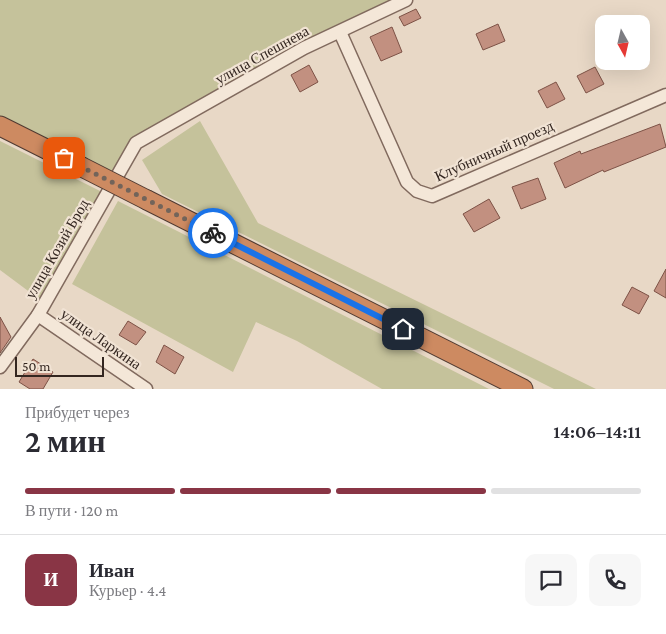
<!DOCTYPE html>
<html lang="ru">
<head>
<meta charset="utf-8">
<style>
  body { margin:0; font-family:"Crimson Pro",serif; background:#f7f7f7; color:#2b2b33; height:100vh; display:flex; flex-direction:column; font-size:19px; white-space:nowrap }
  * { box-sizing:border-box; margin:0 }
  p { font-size:16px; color:#7c7c81 }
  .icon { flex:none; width:28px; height:28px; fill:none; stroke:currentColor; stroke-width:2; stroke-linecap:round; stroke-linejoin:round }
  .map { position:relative; height:389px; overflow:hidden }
  .panel { display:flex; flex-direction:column; background:#fff; flex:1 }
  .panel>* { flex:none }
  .needle { width:32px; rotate:172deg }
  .buttons { position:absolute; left:595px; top:15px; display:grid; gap:10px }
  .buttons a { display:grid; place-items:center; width:55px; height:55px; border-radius:10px; background:#fff; box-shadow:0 5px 20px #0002; font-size:25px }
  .scale { position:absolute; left:15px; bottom:12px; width:89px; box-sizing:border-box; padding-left:5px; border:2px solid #332620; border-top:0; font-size:14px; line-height:18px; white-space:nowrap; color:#332620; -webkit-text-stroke:4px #f1e3d4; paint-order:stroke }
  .pin { position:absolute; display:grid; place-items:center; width:42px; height:42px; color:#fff; margin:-21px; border-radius:10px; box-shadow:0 2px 8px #0006 }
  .courier { position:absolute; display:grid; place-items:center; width:50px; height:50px; margin:-25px; border:4px solid #1a73e8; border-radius:50%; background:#fff; color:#222; box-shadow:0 1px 6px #0007 }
  .overview em { font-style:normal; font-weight:600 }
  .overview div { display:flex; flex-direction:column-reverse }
  .overview { display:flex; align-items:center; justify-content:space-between; height:85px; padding:0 25px }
  h1 { font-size:32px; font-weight:600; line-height:38px }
  .bar { display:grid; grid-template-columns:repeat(4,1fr); gap:8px 5px; align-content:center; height:60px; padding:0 25px }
  .bar i { height:6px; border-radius:4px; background:#e1e1e2 }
  .bar .current { background:#893545 }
  .bar p { grid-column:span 4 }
  .line { display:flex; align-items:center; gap:12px; padding:0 25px; border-top:1px solid #e1e1e2 }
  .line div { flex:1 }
  .round { display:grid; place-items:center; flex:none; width:52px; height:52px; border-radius:10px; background:#f7f7f7 }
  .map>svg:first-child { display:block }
</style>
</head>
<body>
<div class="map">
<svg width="666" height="389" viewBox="0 0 666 389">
  <rect width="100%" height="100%" fill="#e8d8c6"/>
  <!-- green -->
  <g fill="#c5c29b">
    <path d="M0,0H401L139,147L119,174L107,170L0,116Z"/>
    <path d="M200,121L258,223L596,389H554L162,194L142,160Z"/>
    <path d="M0,141L106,194L43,302L0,270Z"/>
    <path d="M118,201L489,389H382L297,341L256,322L233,372L72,284Z"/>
  </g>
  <!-- building -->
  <g fill="#c29080" stroke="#7d5246">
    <path d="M416,9L421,18L404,26L399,17Z"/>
    <path d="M498,24L505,41L483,50L476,34Z"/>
    <path d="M392,27L402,52L381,61L370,37Z"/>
    <path d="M309,65L318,82L300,92L291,75Z"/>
    <path d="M595,67L604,84L586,93L577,76Z"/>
    <path d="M556,82L565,99L547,108L538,91Z"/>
    <path d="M660,124L666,147L604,172L603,170L565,188L554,163L580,151L581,154Z"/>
    <path d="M538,178L546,199L521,209L512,187Z"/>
    <path d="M489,199L500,218L474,232L463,214Z"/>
    <path d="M666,269V298L654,291Z"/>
    <path d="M632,287L649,296L639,314L622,305Z"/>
    <path d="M0,317L11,337L0,353Z"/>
    <path d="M128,321L146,332L136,345L119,335Z"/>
    <path d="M164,345L184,357L175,374L156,362Z"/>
    <path d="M33,359L53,372L43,389H30L19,382Z"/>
  </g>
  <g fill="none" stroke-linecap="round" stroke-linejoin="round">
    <!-- minor casing -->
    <g stroke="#816a5e" stroke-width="15">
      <g id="minor">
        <path d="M340,32L407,182L417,191L432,196L666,95"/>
        <path d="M38,315L146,389"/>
        <path d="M0,367L38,315L136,143L304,48L406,0"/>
      </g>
    </g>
    <!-- highway casing -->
    <g stroke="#503a31" stroke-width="21">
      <g id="highway">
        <path d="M0,126L80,166"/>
        <path d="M147,200L523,389"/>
      </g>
    </g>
    <!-- minor -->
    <use href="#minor" stroke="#f4e7d8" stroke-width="12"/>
    <!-- highway -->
    <use href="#highway" stroke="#cd8a61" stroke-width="19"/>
    <!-- highway-bridge casing -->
    <g stroke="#503a31" stroke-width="21" stroke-linecap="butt">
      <path id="highway-bridge" d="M80,166L147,200"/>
    </g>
    <!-- highway-bridge -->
    <use href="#highway-bridge" stroke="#cd8a61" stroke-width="19"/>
  </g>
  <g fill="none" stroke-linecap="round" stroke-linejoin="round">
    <!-- done -->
    <path stroke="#72645a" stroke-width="5" stroke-dasharray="0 9" d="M64,158L213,233"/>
    <!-- route -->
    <path stroke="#1a73e8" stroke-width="6" d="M213,233L403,329"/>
  </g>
  <g text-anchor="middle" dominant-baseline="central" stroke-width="4.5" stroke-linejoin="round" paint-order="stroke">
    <!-- street labels -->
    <g font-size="15" fill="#332620" stroke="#f1e3d4">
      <text transform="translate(262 55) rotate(-29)">улица Спешнева</text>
      <text transform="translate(494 151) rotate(-24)">Клубничный проезд</text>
      <text transform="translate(57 249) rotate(-60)">улица Козий Брод</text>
      <text transform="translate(101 339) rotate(35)">улица Ларкина</text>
    </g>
  </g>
</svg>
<div class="buttons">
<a><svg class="needle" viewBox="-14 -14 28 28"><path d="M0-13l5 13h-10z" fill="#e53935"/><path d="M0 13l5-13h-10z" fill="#7c7c81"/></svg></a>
</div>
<div class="scale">50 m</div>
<div class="pin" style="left:64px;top:158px;background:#ea580c"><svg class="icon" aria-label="bag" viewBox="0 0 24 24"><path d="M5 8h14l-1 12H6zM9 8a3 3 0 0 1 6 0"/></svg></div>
<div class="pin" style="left:403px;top:329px;background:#1f2937"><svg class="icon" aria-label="home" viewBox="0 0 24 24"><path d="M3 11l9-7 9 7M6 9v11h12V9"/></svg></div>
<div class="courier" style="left:213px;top:233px"><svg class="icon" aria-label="bike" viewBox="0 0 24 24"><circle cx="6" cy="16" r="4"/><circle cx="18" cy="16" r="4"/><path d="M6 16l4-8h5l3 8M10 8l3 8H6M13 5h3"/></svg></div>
</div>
<section class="panel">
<div class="overview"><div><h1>2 мин</h1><p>Прибудет через</p></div><em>14:06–14:11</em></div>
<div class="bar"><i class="current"></i><i class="current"></i><i class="current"></i><i></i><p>В пути · 120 m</p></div>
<div class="line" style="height:90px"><b class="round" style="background:#893545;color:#fff">И</b><div><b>Иван</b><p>Курьер · 4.4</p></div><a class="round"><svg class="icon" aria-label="chat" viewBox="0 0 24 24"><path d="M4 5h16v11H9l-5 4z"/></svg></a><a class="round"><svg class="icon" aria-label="phone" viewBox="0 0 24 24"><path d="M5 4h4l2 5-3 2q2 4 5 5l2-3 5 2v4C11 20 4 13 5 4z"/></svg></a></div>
</section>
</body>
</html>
